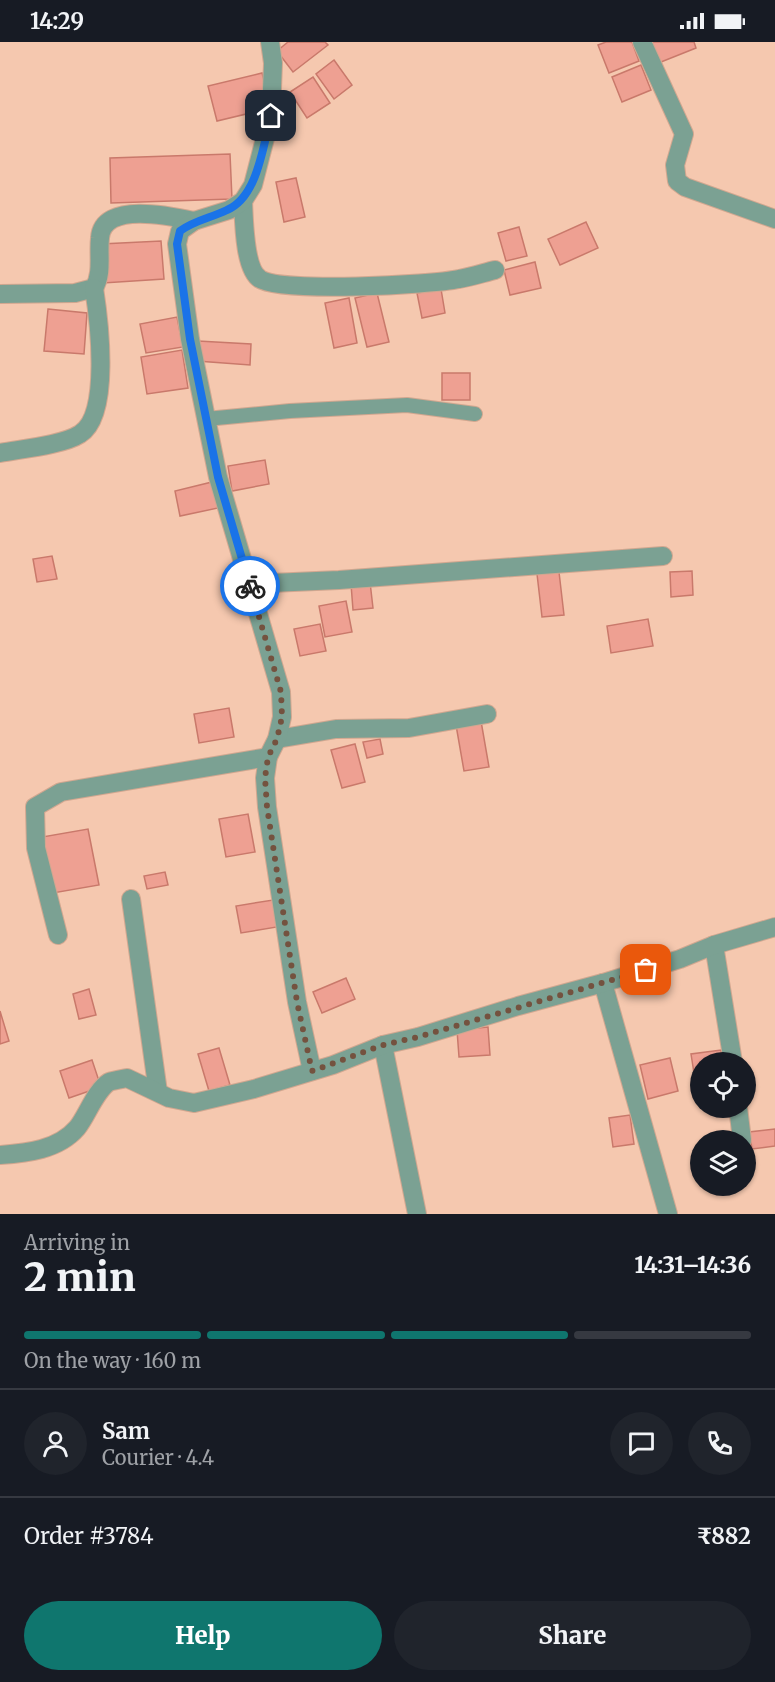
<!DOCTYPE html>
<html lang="en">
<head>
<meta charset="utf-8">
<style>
  body { margin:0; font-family:Merriweather,serif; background:#20242c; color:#f1f3f6; height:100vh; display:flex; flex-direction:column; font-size:22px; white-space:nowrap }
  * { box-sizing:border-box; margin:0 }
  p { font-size:20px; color:#9ea1a6 }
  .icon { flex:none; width:33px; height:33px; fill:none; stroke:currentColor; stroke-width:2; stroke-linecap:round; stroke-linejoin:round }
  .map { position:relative; height:1172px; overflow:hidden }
  .details { display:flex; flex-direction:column; background:#171b24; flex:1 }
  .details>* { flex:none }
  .tools { position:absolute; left:690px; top:1010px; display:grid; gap:12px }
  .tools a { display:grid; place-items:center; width:66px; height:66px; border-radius:50%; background:#171b24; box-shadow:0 2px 4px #0004; font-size:30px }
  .pin { position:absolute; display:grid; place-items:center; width:51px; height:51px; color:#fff; margin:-26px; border-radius:12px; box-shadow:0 3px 9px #0006 }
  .courier { position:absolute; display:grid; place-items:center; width:60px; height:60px; margin:-30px; border:4px solid #1a73e8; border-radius:50%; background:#fff; color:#222; box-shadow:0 2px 8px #0007 }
  .head em { font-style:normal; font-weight:800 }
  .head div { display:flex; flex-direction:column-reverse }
  .head { display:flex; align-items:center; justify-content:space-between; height:102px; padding:0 24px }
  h1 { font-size:39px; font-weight:800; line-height:45px }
  .bar { display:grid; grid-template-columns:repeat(4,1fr); gap:9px 6px; align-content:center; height:72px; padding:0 24px }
  .bar i { height:8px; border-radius:4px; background:#363941 }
  .bar .current { background:#0f766e }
  .bar p { grid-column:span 4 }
  .line { display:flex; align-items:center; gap:15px; padding:0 24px; border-top:2px solid #363941 }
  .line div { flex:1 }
  .round { display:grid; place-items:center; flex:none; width:63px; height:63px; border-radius:32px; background:#20242c }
  .primary-button { display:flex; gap:12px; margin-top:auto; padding:12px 24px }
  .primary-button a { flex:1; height:69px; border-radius:36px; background:#0f766e; color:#fff; font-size:24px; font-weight:800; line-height:69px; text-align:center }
  .primary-button a+a { background:#20242c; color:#f1f3f6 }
  .status { display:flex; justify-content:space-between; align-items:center; height:42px; padding:0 30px; background:#171b24; direction:ltr }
  .status svg { height:16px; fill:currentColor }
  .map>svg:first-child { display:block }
</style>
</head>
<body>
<div class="status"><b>14:29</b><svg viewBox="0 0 49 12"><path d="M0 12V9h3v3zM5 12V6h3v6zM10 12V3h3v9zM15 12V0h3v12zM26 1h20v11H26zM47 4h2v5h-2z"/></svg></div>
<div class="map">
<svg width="775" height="1172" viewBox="0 0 775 1172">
  <rect width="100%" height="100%" fill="#f5c8af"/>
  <!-- building -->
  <g fill="#eea092" stroke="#c9796b" stroke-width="1.5">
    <path d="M288,0H325L328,3L293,30L277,9Z"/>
    <path d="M606,0H632L639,19L609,31L598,3Z"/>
    <path d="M647,0H694L696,6L656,22Z"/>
    <path d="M334,18L352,43L334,57L316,32Z"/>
    <path d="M641,23L651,48L622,60L612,35Z"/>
    <path d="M262,31L271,66L217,79L208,44Z"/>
    <path d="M313,35L330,61L307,76L290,50Z"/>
    <path d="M230,112L232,157L111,161L110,116Z"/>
    <path d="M296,136L305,175L284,180L276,140Z"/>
    <path d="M586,180L598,206L560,223L548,197Z"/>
    <path d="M519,185L527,214L506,219L498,191Z"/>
    <path d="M161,199L164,237L103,241L101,202Z"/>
    <path d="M535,220L541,246L510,253L504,228Z"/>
    <path d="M441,247L445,271L422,276L417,251Z"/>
    <path d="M377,251L389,300L367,305L355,256Z"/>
    <path d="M349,256L357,301L334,306L325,261Z"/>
    <path d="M48,267L87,271L84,312L44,309Z"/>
    <path d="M177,275L183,305L146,311L140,282Z"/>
    <path d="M198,299L251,302L250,323L197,319Z"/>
    <path d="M182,308L188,346L147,352L141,315Z"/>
    <rect x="442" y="331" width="28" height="27"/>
    <path d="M265,418L269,442L232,449L228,424Z"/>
    <path d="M212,440L218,466L180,474L175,449Z"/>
    <path d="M52,514L57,537L37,540L33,517Z"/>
    <path d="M692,529L693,553L671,555L670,530Z"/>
    <path d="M559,530L564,573L542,575L537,532Z"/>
    <path d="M370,540L373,566L353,568L351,542Z"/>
    <path d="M346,559L352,590L325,595L319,564Z"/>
    <path d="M648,577L653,604L611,611L607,584Z"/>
    <path d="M320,582L326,609L300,614L294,587Z"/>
    <path d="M229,666L234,695L199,701L194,672Z"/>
    <path d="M481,679L489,725L464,729L456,683Z"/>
    <path d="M380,697L383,712L367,716L363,700Z"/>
    <path d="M355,702L365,740L342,746L331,708Z"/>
    <path d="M248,772L255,810L226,815L219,777Z"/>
    <path d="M88,787L99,843L53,851L42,795Z"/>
    <path d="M165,830L168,843L147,847L144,834Z"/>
    <path d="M273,858L277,885L241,891L236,864Z"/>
    <path d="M346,936L355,957L322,971L313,950Z"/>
    <path d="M89,947L96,973L79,977L73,952Z"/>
    <path d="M0,969L9,999L0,1002Z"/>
    <path d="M488,985L490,1013L459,1015L457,988Z"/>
    <path d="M219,1006L230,1043L209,1049L198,1012Z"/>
    <path d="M721,1008L723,1020H700V1030L694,1031L691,1012Z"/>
    <path d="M670,1016L678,1049L648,1057L640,1023Z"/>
    <path d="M92,1018L101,1045L69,1056L60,1029Z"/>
    <path d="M630,1073L634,1102L613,1105L609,1076Z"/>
    <path d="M775,1087V1104L752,1107L749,1090Z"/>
  </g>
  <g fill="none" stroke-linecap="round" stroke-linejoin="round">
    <!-- service casing -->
    <g stroke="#d1a790" stroke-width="16">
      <path id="service" d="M206,377L290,369L407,363L475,372"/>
    </g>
    <!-- minor casing -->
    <g stroke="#d1a790" stroke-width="20">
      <g id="minor">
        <path d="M642,0L684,92L675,123L677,139L685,145L775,177"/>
        <path d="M243,159C244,177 244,227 260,237C280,251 431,243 459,237C471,235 483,231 495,228"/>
        <path d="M0,252L75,251L94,246C103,231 98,213 100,196C102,159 171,174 194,179"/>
        <path d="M0,411C21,407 63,403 80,392C111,373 99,278 94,246"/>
        <path d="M249,542L339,538L663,514"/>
        <path d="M277,697L336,687L409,686L487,672"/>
        <path d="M131,857L158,1050"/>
        <path d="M58,893L36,806L35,765L61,750L268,715"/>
        <path d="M714,903L733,1020"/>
        <path d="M603,941L668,1172"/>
        <path d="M383,1003L417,1172"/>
        <path d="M738,1065L742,1098"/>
      </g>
    </g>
    <!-- tertiary casing -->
    <g stroke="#d1a790" stroke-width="20">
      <g id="tertiary">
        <path d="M270,0L273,21L271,73L253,143L243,159L229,168L194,179L180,189L177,202L190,297L218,435L281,650L282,675L277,697L268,715L265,736L267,765L297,960L312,1029"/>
        <path d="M0,1113C27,1111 58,1108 77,1086C87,1074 95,1049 109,1040C114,1038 122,1037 127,1036L169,1056L194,1061L254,1047L333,1023L383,1003L418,995L518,964L603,941L680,917L714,903L775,885"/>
      </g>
    </g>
    <!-- service -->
    <use href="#service" stroke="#7ba193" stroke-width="14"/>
    <!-- minor -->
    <use href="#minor" stroke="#7ba193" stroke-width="18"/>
    <!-- tertiary -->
    <use href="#tertiary" stroke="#7ba193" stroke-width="18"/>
  </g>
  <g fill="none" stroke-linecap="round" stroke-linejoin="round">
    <!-- done -->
    <path stroke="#74523f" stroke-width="6" stroke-dasharray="0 10.8" d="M250,544L281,650L282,675L277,697L268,715L265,736L267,765L297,960L312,1029L383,1003L418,995L646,928"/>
    <!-- route -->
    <path stroke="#1a73e8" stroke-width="8" d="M250,544L218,435L190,297L177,202L180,189C195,178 211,176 227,168C258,155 263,103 271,74"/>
  </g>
</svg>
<div class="tools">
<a><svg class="icon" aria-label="locate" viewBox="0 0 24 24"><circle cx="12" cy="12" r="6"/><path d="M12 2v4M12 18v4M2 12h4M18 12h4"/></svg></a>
<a><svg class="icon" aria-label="layers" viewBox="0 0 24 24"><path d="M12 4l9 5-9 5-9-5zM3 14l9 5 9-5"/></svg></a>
</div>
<div class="pin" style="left:646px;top:928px;background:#ea580c"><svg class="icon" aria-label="bag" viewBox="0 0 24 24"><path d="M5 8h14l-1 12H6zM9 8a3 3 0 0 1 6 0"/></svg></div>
<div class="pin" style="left:271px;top:74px;background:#1f2937"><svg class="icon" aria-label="home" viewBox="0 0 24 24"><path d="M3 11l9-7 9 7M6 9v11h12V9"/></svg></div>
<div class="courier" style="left:250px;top:544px"><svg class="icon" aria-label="bike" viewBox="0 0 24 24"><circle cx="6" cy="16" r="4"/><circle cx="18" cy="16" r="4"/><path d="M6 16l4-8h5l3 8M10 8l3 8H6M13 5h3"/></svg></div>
</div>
<section class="details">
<div class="head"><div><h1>2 min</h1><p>Arriving in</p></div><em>14:31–14:36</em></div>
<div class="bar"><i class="current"></i><i class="current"></i><i class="current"></i><i></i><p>On the way · 160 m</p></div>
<div class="line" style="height:108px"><a class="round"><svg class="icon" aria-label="person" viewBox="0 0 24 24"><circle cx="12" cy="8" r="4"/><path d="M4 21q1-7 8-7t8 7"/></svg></a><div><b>Sam</b><p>Courier · 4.4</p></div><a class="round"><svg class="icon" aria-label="chat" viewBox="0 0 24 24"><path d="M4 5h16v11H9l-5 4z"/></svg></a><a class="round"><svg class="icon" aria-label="phone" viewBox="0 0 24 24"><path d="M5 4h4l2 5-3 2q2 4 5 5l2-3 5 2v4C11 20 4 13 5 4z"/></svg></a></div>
<div class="line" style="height:78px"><div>Order #3784</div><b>₹882</b></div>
<div class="primary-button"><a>Help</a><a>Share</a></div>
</section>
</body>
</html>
